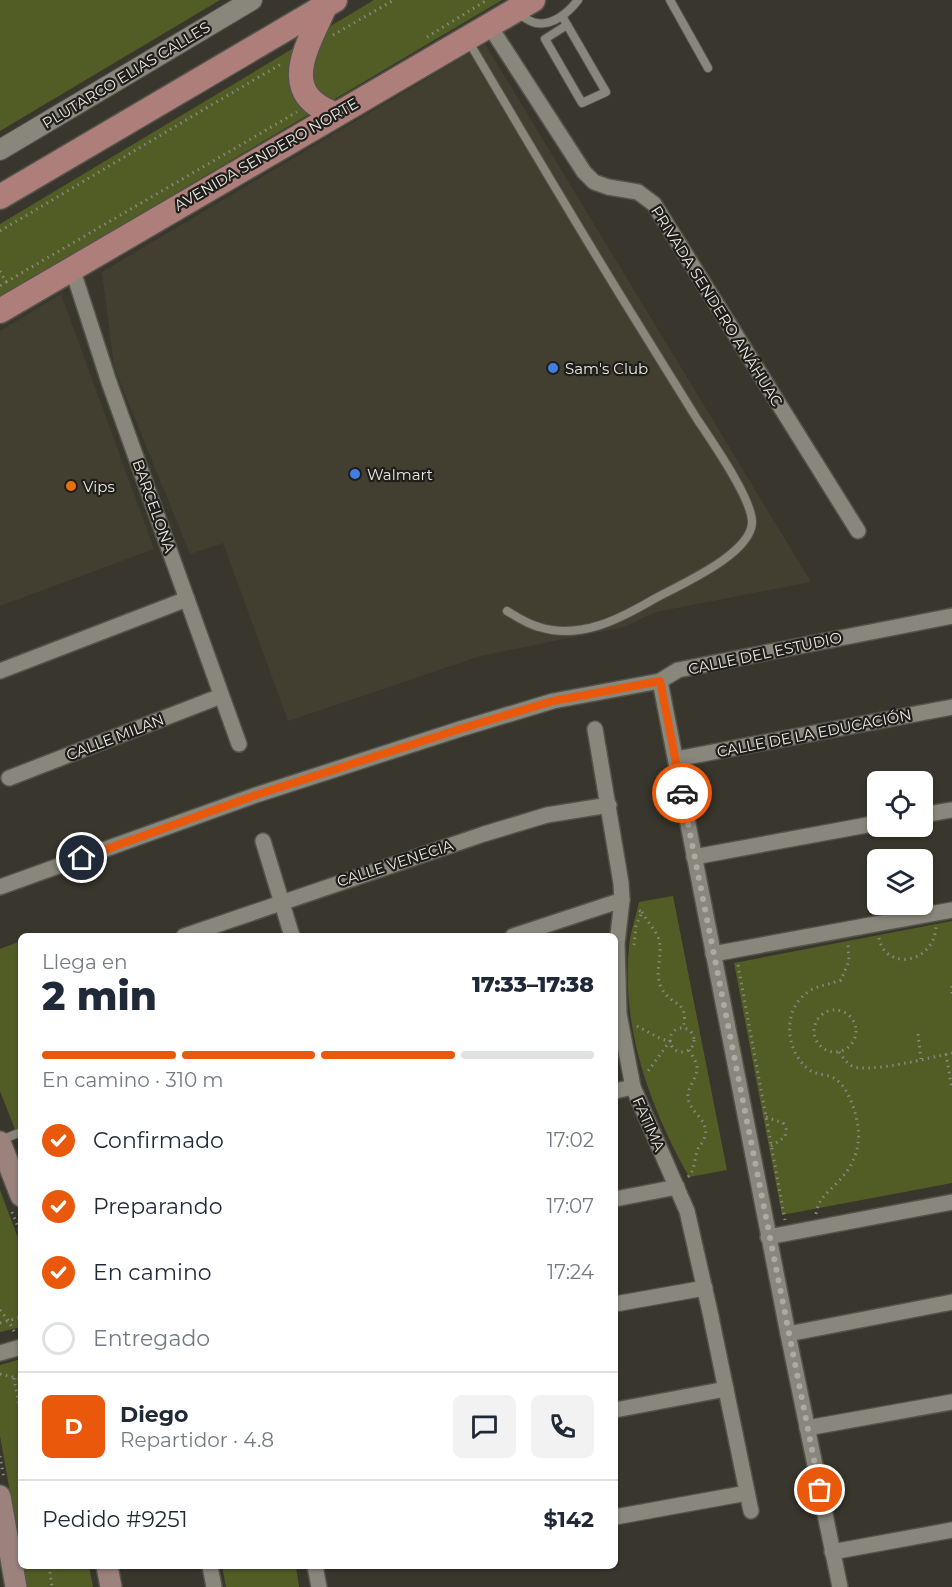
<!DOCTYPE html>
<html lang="es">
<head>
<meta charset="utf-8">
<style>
  body { margin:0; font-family:Montserrat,sans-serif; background:#f2f2f3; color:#1f2937; height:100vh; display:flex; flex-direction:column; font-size:22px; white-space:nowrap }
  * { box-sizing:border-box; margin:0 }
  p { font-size:20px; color:#747a83 }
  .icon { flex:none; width:33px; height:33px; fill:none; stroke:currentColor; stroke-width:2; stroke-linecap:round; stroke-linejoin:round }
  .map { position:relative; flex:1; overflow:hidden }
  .side { position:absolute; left:18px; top:933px; width:600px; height:636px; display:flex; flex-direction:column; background:#fff; border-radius:9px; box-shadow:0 2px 4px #0004 }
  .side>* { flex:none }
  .tools { position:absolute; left:867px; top:771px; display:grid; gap:12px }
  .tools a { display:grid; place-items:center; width:66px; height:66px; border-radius:9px; background:#fff; box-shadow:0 2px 4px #0004; font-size:30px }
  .pin { position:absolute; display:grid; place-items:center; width:51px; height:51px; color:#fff; margin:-26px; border:3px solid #fff; border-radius:50%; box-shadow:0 2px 6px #0007 }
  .courier { position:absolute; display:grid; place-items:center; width:60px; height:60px; margin:-30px; border:4px solid #ea580c; border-radius:50%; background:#fff; color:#222; box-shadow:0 2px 8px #0007 }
  .head em { font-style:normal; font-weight:800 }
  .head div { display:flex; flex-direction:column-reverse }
  .head { display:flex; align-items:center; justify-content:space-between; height:102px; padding:0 24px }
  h1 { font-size:39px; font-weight:800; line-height:45px }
  .bar { display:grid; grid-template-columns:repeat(4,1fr); gap:9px 6px; align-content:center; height:72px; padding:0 24px }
  .bar i { height:8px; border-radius:4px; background:#e0e1e3 }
  .bar .active { background:#ea580c }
  .bar p { grid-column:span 4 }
  .line { display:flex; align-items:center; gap:15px; padding:0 24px; border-top:2px solid #e0e1e3 }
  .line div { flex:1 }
  .round { display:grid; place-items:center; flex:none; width:63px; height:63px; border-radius:9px; background:#f2f2f3 }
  ol { padding:0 24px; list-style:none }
  li { display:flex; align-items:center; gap:18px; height:66px }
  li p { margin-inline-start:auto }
  li .icon { padding:6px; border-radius:50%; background:#ea580c; color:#fff; stroke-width:4 }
  li:last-child { color:#747a83 }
  li i { width:33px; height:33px; border:3px solid #e0e1e3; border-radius:50% }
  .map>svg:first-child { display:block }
</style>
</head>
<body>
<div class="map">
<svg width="952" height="1587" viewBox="0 0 952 1587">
  <rect width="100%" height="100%" fill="#38362d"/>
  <!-- built -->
  <g fill="#433f30">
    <path d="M485,44L811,582L656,612L624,627L481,656L288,721L223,543L190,554L114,367L102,272Z"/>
    <path d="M61,294L154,549L0,606V331Z"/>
  </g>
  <!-- green -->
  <g fill="#525d26">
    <path d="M0,0H220L0,131Z"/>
    <path d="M374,0H502L0,297V224Z"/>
    <path d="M673,896L727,1170L689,1177C650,1107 621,1029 629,947C630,932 636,917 639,902Z"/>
    <path d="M952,921V1183L782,1215L734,963Z"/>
    <path d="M21,941V1145L0,1091V949Z"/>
    <path d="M0,1190L21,1246V1327L0,1332Z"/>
    <path d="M21,1359V1554L0,1436V1365Z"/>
    <path d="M23,1566H89L93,1587H27Z"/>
    <path d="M222,1566H296L299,1587H226Z"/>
  </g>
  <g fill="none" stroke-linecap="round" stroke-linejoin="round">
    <!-- service casing -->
    <g stroke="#54534a" stroke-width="10">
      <g id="service">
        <path d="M670,0L708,68"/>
        <path d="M518,14C524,17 530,22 536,23C553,26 569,12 578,0"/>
        <path d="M562,16L606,92L582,103L545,39L567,25"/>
        <path d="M469,42C522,132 575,222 630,311C652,347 675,383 697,419C711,440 753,500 752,523C750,555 679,585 654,599C620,619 580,640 539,627C527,624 517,617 507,611"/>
        <path d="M1,1140L21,1132"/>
      </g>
    </g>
    <!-- minor casing -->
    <g stroke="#54534a" stroke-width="18">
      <g id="minor">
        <path d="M489,25L584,172L594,182L608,187L638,192L654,204L858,531"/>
        <path d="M72,268L109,382L239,744"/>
        <path d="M0,671L187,599"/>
        <path d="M660,681L788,1334L840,1587"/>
        <path d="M595,729L621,883L622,900L617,944L619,1014L633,1087L687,1211L710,1312L751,1511"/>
        <path d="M676,759L952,707"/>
        <path d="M9,778L221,696"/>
        <path d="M922,815L952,810"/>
        <path d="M263,841L292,936"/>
        <path d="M694,857L878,823"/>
        <path d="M0,887L256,795L460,729L553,701L660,681L678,670L952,616"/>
        <path d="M184,936L484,834L547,815L609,805"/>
        <path d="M513,936L622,900"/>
        <path d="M713,954L952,910"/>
        <path d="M615,1091L633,1087"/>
        <path d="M615,1199L677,1187"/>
        <path d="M768,1237L952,1202"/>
        <path d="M615,1304L705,1288"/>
        <path d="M788,1334L952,1302"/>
        <path d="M0,1353L21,1347"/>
        <path d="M615,1410L726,1389"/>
        <path d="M807,1428L952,1402"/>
        <path d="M615,1517L747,1493"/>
        <path d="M832,1552L952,1530"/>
        <path d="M210,1566L214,1587"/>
        <path d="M315,1566L319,1587"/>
      </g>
    </g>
    <!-- tertiary casing -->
    <g stroke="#54534a" stroke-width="22">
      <path id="tertiary" d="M0,150L252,0"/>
    </g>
    <!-- secondary casing -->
    <g stroke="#54534a" stroke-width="24">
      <g id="secondary">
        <path d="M0,1142L21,1196"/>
        <path d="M0,1496L16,1587"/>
        <path d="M107,1566L111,1587"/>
      </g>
    </g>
    <!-- primary casing -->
    <g stroke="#54534a" stroke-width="27">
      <g id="primary">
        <path d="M325,6C308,46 276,93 335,114"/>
        <path d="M0,197L335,0"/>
        <path d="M0,311L533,0"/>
      </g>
    </g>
    <!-- path -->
    <g stroke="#88867f" stroke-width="3" stroke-dasharray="1.5 4.5" stroke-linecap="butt">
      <path d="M333,35L394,0"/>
      <path d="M427,37L487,0"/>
      <path d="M0,231C95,175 188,118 283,63"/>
      <path d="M0,271L6,282L0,286"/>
      <path d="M6,282L297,112"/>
      <path d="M642,912C647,921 656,931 659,940C663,955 654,972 661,987C671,1008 690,999 683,1028"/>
      <path d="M879,938C885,971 934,964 936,927"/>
      <path d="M634,945L636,926L642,912L636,909"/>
      <path d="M738,965L785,1220"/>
      <path d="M952,986V998"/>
      <circle cx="835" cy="1031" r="21"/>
      <path d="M637,1026L661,1039L670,1041L646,1074"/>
      <circle cx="682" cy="1040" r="12"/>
      <path d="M918,1034L921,1059"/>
      <path d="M839,1052C843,1057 846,1063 852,1066C868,1074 932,1057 952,1053"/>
      <path d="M946,1054L952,1089"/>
      <path d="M766,1117L783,1123L786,1129L785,1137L771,1146"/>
      <path d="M688,1177C695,1170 694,1161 697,1152C698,1146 702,1144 704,1139C712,1121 689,1113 688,1097C687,1087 698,1078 697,1066C696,1061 691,1054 689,1049"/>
      <path d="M12,1212L21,1234"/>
      <path d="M816,1214C818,1200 826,1194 836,1184C852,1168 861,1150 858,1126C856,1113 849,1090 838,1081C829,1073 817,1076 808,1069C784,1049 782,1007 811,990C820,985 831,984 841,980L849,961L848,944"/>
      <path d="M0,1310L8,1320L15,1333"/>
      <path d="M0,1323L21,1317"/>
      <path d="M0,1374L21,1379"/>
      <path d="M14,1378L21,1417"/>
      <path d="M0,1456L4,1479"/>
      <path d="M49,1566L52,1587"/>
    </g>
    <!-- service -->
    <use href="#service" stroke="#89877c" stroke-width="8"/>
    <!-- minor -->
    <use href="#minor" stroke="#89877c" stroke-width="15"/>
    <!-- tertiary -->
    <use href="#tertiary" stroke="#89877c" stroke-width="20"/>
    <!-- secondary -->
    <use href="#secondary" stroke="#9b827c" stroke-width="21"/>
    <!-- primary -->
    <use href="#primary" stroke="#ae7e7b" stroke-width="24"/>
  </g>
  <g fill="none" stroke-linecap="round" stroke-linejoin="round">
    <!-- done -->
    <path stroke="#abaaa3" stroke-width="6" stroke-dasharray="0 10.8" d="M682,793L820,1490"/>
    <!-- route -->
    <path stroke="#ea580c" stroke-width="8" d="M82,858L256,795L460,729L553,701L660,681L682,793"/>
  </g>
  <!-- markers -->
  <g fill="#3f7fe0" stroke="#1f1e1a" stroke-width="2">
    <circle cx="553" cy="368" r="6"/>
    <circle cx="355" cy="474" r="6"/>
  </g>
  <circle fill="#e8710a" stroke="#1f1e1a" stroke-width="2" cx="71" cy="486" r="6"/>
  <g text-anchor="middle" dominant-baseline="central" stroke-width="4.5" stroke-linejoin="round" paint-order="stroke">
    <!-- street labels -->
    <g font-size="15" fill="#e9e8e2" stroke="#1f1e1a">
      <text transform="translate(126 75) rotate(-31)">PLUTARCO ELIAS CALLES</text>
      <text transform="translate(266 154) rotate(-30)">AVENIDA SENDERO NORTE</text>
      <text transform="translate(717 306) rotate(58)">PRIVADA SENDERO ANÁHUAC</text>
      <text transform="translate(154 506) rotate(70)">BARCELONA</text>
      <text transform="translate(765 653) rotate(-12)">CALLE DEL ESTUDIO</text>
      <text transform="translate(814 733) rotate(-11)">CALLE DE LA EDUCACIÓN</text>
      <text transform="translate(115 737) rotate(-21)">CALLE MILAN</text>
      <text transform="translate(395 863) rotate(-18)">CALLE VENECIA</text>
      <text transform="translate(649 1124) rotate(66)">FATIMA</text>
    </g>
    <!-- poi labels -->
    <g font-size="15" fill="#e9e8e2" stroke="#1f1e1a" text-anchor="start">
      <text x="565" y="368">Sam's Club</text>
      <text x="367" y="474">Walmart</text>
      <text x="83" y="486">Vips</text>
    </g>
  </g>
</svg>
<div class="tools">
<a><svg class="icon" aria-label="locate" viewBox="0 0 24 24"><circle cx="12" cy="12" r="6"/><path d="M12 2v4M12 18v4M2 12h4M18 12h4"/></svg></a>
<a><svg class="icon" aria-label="layers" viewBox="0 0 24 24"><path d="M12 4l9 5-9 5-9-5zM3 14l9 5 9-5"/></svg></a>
</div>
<div class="pin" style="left:820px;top:1490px;background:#ea580c"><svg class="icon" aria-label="bag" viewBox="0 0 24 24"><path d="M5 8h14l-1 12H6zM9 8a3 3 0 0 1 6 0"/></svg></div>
<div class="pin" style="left:82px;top:858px;background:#1f2937"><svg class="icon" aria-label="home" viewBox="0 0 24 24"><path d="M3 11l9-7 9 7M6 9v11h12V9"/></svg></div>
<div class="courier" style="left:682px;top:793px"><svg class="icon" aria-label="car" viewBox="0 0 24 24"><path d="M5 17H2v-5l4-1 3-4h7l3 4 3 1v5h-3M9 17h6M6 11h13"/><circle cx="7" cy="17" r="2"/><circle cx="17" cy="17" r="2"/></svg></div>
<section class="side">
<div class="head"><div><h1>2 min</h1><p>Llega en</p></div><em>17:33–17:38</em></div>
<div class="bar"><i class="active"></i><i class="active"></i><i class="active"></i><i></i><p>En camino · 310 m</p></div>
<ol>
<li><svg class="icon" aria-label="check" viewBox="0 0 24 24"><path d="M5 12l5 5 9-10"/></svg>Confirmado<p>17:02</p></li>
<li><svg class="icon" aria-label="check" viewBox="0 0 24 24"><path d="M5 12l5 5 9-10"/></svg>Preparando<p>17:07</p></li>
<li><svg class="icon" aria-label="check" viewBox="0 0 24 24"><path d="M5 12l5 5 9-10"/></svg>En camino<p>17:24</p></li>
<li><i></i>Entregado</li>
</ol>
<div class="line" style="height:108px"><b class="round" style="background:#ea580c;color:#fff">D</b><div><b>Diego</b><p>Repartidor · 4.8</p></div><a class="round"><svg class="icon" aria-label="chat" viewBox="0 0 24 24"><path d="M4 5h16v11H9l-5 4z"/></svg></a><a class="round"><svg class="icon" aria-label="phone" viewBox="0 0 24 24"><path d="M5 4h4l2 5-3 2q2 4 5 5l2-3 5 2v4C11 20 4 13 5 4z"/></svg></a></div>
<div class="line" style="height:78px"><div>Pedido #9251</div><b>$142</b></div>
</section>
</div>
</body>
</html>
